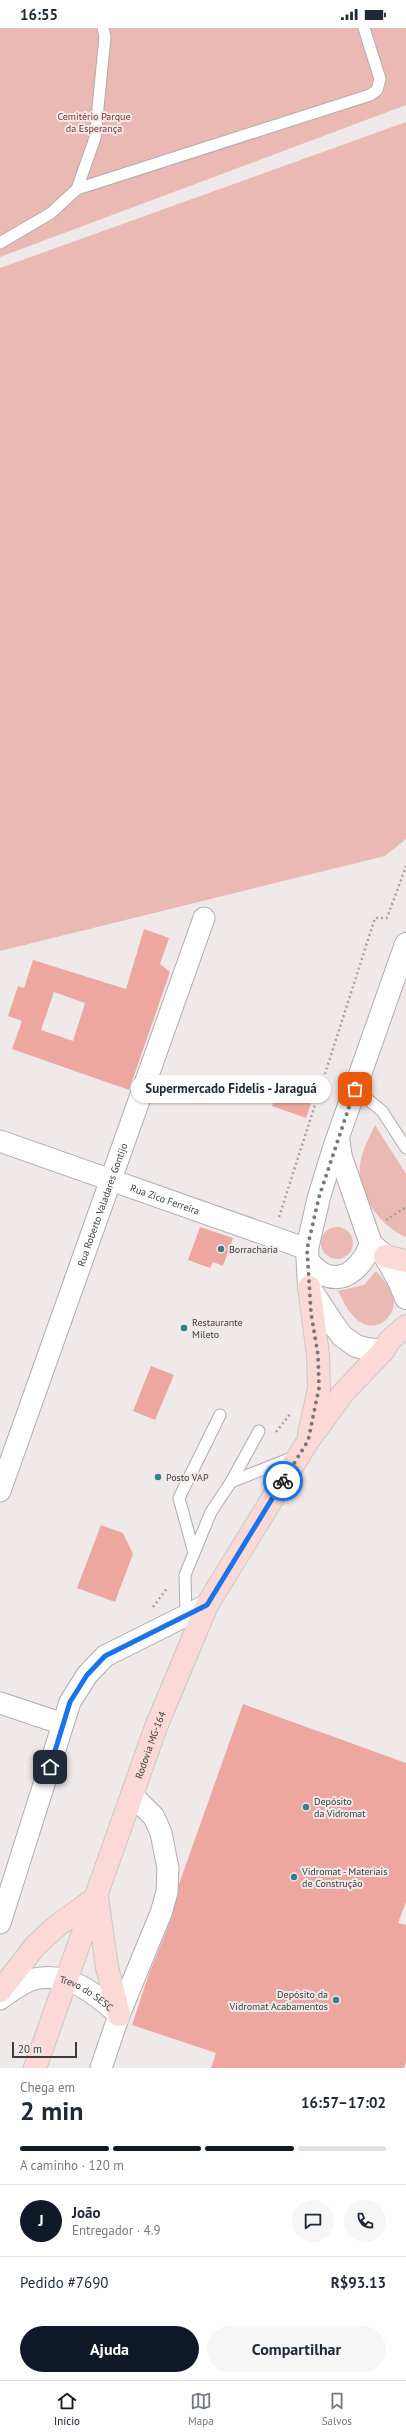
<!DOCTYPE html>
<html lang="pt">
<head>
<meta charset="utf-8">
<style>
  body { margin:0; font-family:"PT Sans",sans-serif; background:#f6f6f7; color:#1f2937; height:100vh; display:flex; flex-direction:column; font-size:15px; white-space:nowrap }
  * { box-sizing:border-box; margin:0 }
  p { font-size:13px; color:#747a83 }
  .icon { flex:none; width:22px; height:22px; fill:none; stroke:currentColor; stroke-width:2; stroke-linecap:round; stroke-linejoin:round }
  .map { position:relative; height:2040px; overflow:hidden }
  .panel { display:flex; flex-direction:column; background:#fff; flex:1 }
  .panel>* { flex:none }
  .scale { position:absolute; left:12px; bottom:10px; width:65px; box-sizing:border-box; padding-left:4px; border:2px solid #3d3c3b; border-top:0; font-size:11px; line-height:14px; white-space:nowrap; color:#3d3c3b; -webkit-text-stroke:3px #efeae9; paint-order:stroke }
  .pin { position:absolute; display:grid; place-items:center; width:34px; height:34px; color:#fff; margin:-17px; border-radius:8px; box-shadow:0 2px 6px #0006 }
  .courier { position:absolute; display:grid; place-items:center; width:40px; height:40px; margin:-20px; border:3px solid #1a73e8; border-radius:50%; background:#fff; color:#222; box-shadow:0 1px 5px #0007 }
  .bubble { position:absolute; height:28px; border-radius:14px; background:#fff; box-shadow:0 1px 3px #0004; font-size:13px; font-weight:600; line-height:28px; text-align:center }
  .headline em { font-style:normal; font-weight:600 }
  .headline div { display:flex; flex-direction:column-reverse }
  .headline { display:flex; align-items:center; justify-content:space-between; height:68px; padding:0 20px }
  h1 { font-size:26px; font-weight:600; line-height:30px }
  .bar { display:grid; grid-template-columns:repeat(4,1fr); gap:6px 4px; align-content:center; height:48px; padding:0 20px }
  .bar i { height:5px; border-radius:3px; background:#e0e1e3 }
  .bar .on { background:#111827 }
  .bar p { grid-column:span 4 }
  .line { display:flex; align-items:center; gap:10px; padding:0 20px; border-top:1px solid #e0e1e3 }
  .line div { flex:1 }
  .round { display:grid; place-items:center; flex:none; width:42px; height:42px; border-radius:21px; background:#f6f6f7 }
  .action { display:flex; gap:8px; margin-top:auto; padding:8px 20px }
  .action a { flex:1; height:46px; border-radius:24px; background:#111827; color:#fff; font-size:16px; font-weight:600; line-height:46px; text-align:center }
  .action a+a { background:#f6f6f7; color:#1f2937 }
  .status { display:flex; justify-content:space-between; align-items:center; height:28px; padding:0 20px; background:#fff; direction:ltr }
  .status svg { height:11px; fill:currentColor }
  .tab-bar { display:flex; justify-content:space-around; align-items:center; height:56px; border-top:1px solid #e0e1e3; background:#fff; font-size:11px; color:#747a83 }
  .tab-bar a { display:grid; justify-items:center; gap:2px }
  .tab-bar .on { color:#111827 }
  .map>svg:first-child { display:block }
</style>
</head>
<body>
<div class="status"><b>16:55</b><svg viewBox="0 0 49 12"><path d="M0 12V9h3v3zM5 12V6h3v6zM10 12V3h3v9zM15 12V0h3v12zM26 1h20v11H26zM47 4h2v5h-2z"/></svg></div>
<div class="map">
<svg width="406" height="2040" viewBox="0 0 406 2040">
  <rect width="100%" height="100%" fill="#efeae9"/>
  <!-- green -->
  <g fill="#eab9b3">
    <path d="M0,0H406V77L0,229Z"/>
    <path d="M406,94V811L385,828L0,923V240Z"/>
    <path d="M375,1097L406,1146V1209C383,1200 362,1172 360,1147C358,1129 368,1112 375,1097Z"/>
    <circle cx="337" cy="1215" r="16"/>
    <path d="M376,1243C382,1250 389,1257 392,1265C400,1284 380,1305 362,1295C351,1290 343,1273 338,1263L364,1257Z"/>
  </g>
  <!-- building -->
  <g fill="#eda7a0" fill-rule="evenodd">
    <path d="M144,901L169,910L160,936L170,944L129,1062L12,1021L22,993L8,988L18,958L24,960L33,932L126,961ZM54,964L85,975L73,1013L41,1002Z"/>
    <path d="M282,1049L316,1061L306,1090L272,1078Z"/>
    <path d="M200,1199L233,1210L223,1238L213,1234L210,1240L188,1232Z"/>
    <path d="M151,1338L174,1347L155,1392L133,1383Z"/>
    <path d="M101,1497L123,1505L133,1526L115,1574L77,1560Z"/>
    <path d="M243,1676L406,1735V1874L398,1895L406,1897V2033L404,2040H211L216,2025L132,1997L149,1946L172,1889L179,1856Z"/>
  </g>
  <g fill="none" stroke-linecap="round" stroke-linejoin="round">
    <!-- service casing -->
    <g stroke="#b1acac" stroke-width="13">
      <g id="service">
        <path d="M77,161L370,67L377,62L380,51L364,0"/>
        <path d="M0,215L51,185L77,161L95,110L105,9L103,0"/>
        <path d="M355,1061L382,1083L406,1120"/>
        <path d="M231,1454L259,1403"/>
        <path d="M194,1525L179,1470L220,1387"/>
        <path d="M186,1588L185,1547L211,1484L231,1454L296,1428"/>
      </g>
    </g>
    <!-- minor casing -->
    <g stroke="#b1acac" stroke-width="23">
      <g id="minor">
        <path id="s1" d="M0,1113L307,1221"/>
        <path id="s2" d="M0,1463L204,890"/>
        <path d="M0,1675L63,1696"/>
        <path d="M0,1895L70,1674L87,1647L105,1628L207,1577"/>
        <path id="s3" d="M0,1971C10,1964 22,1954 34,1951C68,1943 96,1966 119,1987L101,2040"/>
        <path d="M119,1987L161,1885L167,1864L168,1840L161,1805L154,1789L132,1767"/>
      </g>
    </g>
    <!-- secondary casing -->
    <g stroke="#b1acac" stroke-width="24">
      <g id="secondary">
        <path d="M338,1110L341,1129L371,1216L385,1228L398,1251L406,1270"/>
        <path d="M308,1234C313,1238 319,1245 325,1247C348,1256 364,1234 371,1216"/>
        <path d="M383,1323L367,1321L356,1318L342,1308L334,1297L309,1259L307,1221L319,1169L334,1120L406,916"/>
      </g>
    </g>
    <!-- primary casing -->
    <g stroke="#c9c8c8" stroke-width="24">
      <g id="primary">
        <path d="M385,1228L406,1233"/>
        <path d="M309,1406L319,1360L318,1327L309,1259"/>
        <path d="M0,1963L36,1917L57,1898L97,1869L107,1939L119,1987"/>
        <path id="s4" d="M35,2040L156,1699L207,1577L308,1413L344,1364L383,1323L389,1313L406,1298"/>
      </g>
    </g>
    <!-- path -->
    <g stroke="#a6a2a1" stroke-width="2.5" stroke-dasharray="2 3" stroke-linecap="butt">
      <path d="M279,1189L375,890H387L406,838"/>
      <path d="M386,1192L406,1179"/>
      <path d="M276,1404L290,1386"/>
      <path d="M153,1579L168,1559"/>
    </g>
    <!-- service -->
    <use href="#service" stroke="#fff" stroke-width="11"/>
    <!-- minor -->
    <use href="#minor" stroke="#fff" stroke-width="21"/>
    <!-- secondary -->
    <use href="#secondary" stroke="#fff" stroke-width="22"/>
    <!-- primary -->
    <use href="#primary" stroke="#fbd9d6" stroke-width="22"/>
  </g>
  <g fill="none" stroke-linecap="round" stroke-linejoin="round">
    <!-- done -->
    <path stroke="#7b7978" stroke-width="4" stroke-dasharray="0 7.2" d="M283,1453L308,1413L319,1360L318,1327L311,1285L307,1221L319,1169L355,1061"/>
    <!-- route -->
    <path stroke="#1a73e8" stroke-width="5" d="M50,1739L70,1674L87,1647L105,1628L207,1577L283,1453"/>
  </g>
  <!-- markers -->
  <g fill="#377e89" stroke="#efeae9" stroke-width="1.5">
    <circle cx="221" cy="1221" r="4"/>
    <circle cx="184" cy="1300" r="4"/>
    <circle cx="158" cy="1449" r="4"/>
    <circle cx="306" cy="1779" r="4"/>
    <circle cx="294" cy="1849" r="4"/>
    <circle cx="336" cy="1972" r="4"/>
  </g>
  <g text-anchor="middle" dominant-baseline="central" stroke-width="4" stroke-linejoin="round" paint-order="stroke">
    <!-- park labels -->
    <g font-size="10" fill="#81302b" stroke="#efeae9">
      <text x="94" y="88">Cemitério Parque<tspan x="94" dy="12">da Esperança</tspan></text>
    </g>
    <!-- street labels -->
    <g font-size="10" fill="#3d3c3b" stroke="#efeae9">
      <text stroke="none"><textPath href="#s1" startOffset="175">Rua Zico Ferreira</textPath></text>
      <text stroke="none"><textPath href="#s2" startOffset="304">Rua Roberto Valadares Gontijo</textPath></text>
      <text stroke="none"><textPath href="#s4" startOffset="343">Rodovia MG-164</textPath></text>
      <text stroke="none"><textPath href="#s3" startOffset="96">Trevo do SESC</textPath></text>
    </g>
    <!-- poi labels -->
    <g font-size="10" fill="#3d3c3b" stroke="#efeae9" text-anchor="start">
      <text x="229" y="1221">Borracharia</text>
      <text x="192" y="1294">Restaurante<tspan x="192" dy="12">Mileto</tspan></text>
      <text x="166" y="1449">Posto VAP</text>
      <text x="314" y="1773">Depósito<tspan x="314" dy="12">da Vidromat</tspan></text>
      <text x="302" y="1843">Vidromat - Materiais<tspan x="302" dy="12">de Construção</tspan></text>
      <text x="328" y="1966" text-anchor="end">Depósito da<tspan x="328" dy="12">Vidromat Acabamentos</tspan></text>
    </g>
  </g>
</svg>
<div class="scale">20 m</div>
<div class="pin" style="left:355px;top:1061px;background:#ea580c"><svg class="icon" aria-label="bag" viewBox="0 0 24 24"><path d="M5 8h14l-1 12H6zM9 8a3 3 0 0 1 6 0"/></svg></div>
<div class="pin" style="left:50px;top:1739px;background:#1f2937"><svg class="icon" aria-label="home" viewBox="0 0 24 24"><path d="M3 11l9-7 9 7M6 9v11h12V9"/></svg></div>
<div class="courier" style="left:283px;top:1453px"><svg class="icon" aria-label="bike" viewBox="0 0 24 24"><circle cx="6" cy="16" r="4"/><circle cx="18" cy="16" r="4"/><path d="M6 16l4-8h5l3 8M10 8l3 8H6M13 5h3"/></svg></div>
<div class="bubble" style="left:131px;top:1047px;width:200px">Supermercado Fidelis - Jaraguá</div>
</div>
<section class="panel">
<div class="headline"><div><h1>2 min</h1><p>Chega em</p></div><em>16:57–17:02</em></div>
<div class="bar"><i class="on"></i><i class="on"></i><i class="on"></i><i></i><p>A caminho · 120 m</p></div>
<div class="line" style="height:72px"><b class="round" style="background:#111827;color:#fff">J</b><div><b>João</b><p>Entregador · 4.9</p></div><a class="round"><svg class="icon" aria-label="chat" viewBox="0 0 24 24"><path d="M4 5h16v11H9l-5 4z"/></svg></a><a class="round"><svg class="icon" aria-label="phone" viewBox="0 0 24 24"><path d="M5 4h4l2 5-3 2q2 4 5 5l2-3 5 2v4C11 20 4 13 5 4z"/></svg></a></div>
<div class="line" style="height:52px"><div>Pedido #7690</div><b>R$93.13</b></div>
<div class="action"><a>Ajuda</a><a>Compartilhar</a></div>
</section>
<nav class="tab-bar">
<a class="on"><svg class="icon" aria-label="home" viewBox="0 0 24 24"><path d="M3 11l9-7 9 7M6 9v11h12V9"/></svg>Início</a>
<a><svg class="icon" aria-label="map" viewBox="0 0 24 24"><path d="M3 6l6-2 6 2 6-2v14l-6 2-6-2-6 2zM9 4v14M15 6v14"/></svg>Mapa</a>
<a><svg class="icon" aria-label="saved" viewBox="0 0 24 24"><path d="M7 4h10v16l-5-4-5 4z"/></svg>Salvos</a>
</nav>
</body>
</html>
